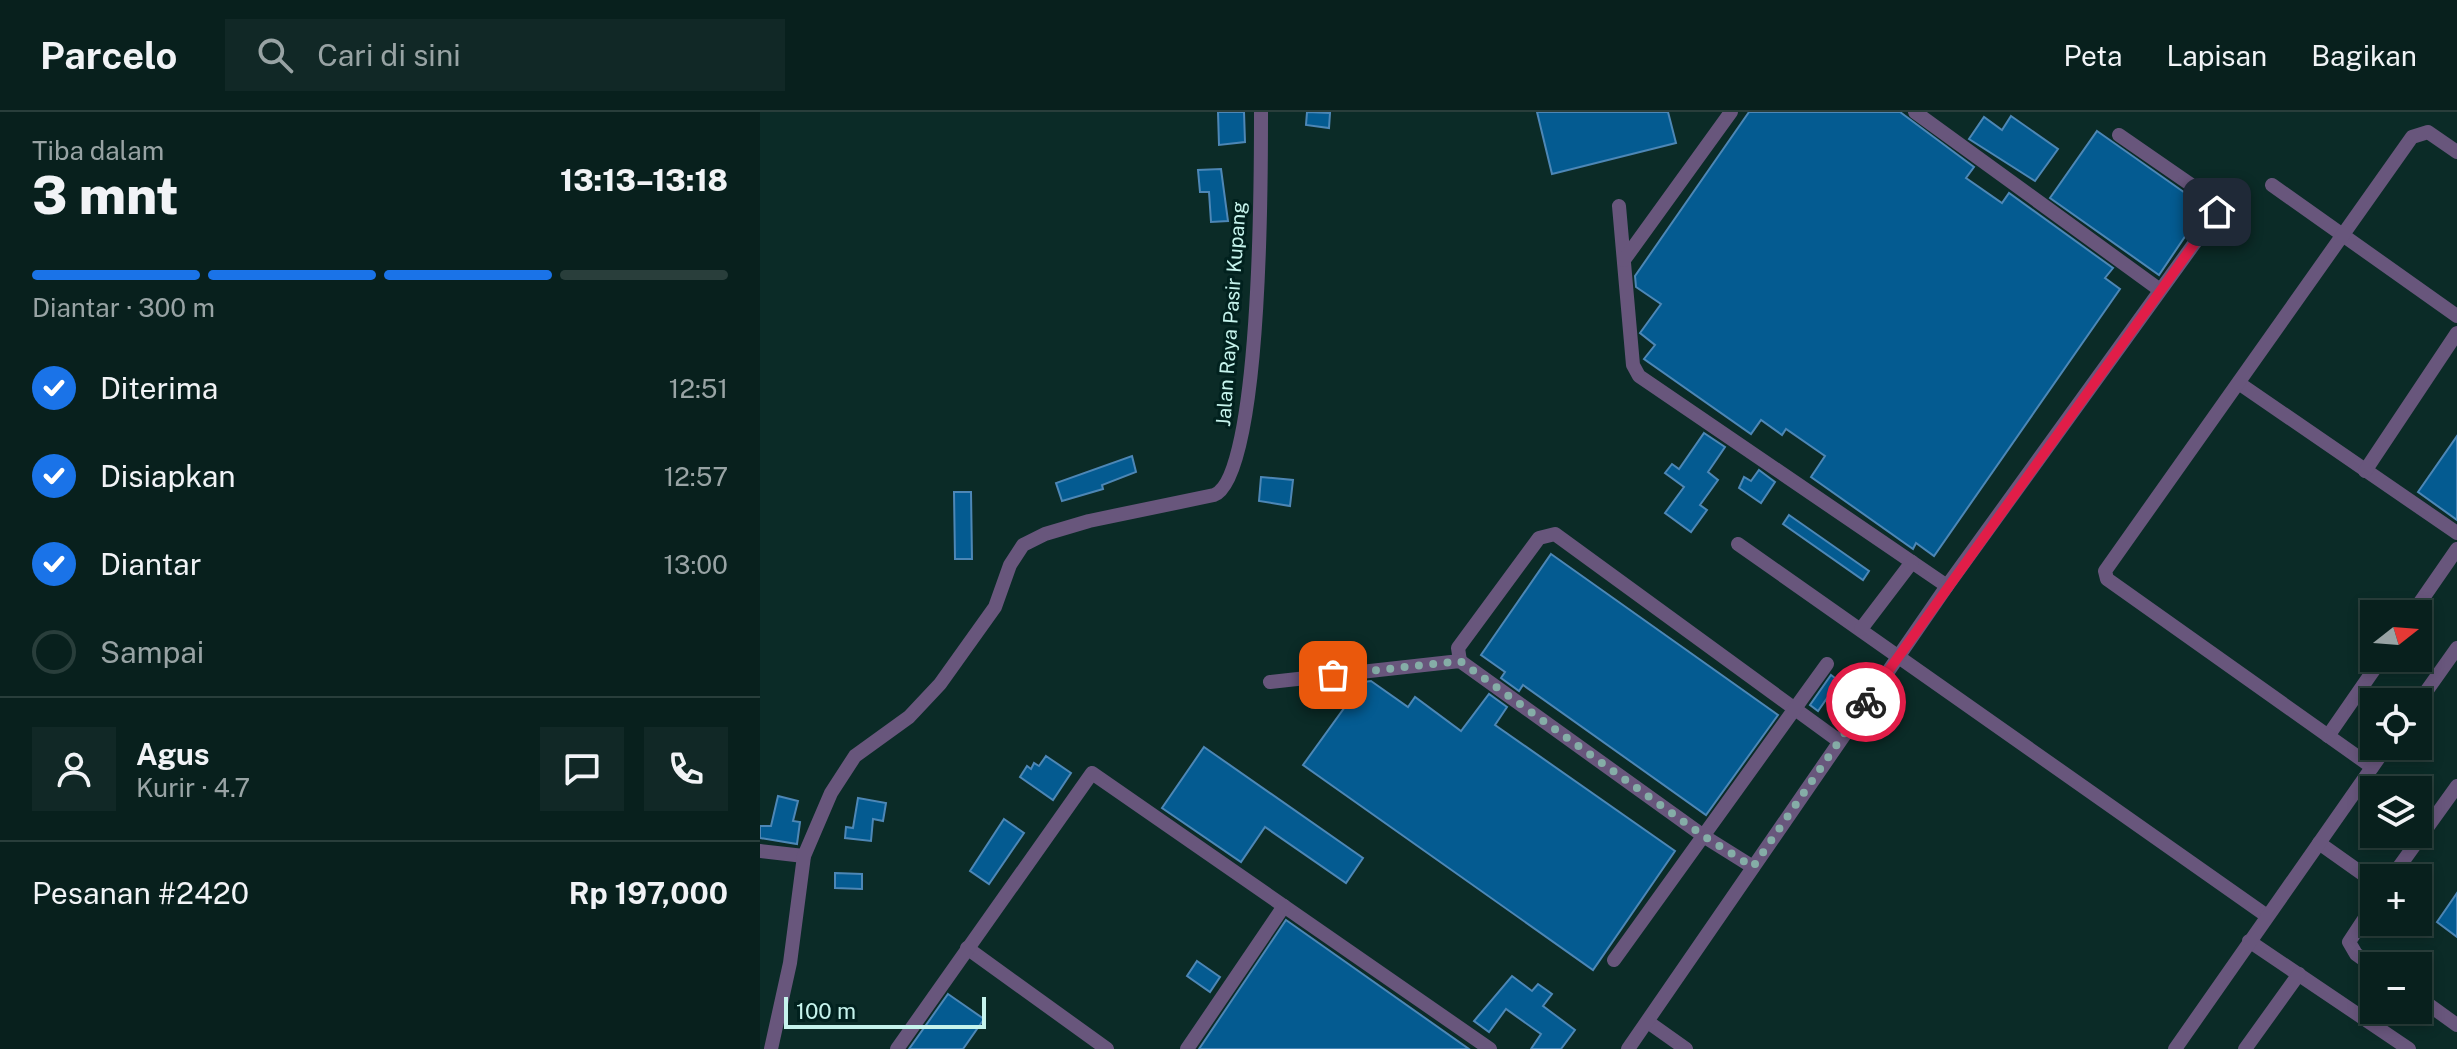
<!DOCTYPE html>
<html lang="id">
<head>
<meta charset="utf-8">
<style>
  body { margin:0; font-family:"Public Sans",sans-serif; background:#112826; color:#f1f3f6; height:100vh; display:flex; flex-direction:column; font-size:30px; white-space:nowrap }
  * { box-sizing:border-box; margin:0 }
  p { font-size:26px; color:#98a3a4 }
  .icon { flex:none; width:44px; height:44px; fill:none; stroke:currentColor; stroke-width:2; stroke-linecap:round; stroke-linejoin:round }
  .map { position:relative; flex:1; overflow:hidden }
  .side { display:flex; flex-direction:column; background:#08201d; width:760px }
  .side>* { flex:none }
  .needle { width:52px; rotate:73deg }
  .fabs { position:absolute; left:1600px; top:488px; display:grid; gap:16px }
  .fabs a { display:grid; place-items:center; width:72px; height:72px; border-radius:0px; background:#08201d; box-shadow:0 4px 12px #0003,0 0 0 2px #293e3b; font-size:40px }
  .scale { position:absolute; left:24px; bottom:20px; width:202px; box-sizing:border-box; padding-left:8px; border:4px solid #c6f3ec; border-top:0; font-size:22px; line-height:28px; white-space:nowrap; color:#c6f3ec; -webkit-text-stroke:6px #01211e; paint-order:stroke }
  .pin { position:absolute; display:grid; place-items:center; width:68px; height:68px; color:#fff; margin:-34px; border-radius:16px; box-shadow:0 4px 12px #0006 }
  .courier { position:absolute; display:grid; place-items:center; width:80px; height:80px; margin:-40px; border:6px solid #e11d48; border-radius:50%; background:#fff; color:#222; box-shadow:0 2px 10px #0007 }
  .headline em { font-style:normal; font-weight:800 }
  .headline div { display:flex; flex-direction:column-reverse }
  .headline { display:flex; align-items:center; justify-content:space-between; height:136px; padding:0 32px }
  h1 { font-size:52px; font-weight:800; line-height:60px }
  .bar { display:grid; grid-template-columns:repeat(4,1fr); gap:12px 8px; align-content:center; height:96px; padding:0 32px }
  .bar i { height:10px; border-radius:6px; background:#293e3b }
  .bar .on { background:#1a73e8 }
  .bar p { grid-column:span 4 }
  .line { display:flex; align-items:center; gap:20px; padding:0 32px; border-top:2px solid #293e3b }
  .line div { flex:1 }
  .round { display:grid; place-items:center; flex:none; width:84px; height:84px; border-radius:0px; background:#112826 }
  ol { padding:0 32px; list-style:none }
  li { display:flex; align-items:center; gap:24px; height:88px }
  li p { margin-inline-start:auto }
  li .icon { padding:8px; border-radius:50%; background:#1a73e8; color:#fff; stroke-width:4 }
  li:last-child { color:#98a3a4 }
  li i { width:44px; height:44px; border:4px solid #293e3b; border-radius:50% }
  header { display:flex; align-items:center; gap:48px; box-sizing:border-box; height:112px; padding:0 40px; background:#08201d; border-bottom:2px solid #293e3b }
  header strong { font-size:38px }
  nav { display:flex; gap:44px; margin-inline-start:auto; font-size:28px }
  .search { width:560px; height:72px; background:#112826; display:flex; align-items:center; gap:20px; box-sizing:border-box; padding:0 28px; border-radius:0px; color:#98a3a4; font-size:30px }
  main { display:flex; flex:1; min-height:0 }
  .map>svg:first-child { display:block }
</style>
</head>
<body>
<header>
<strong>Parcelo</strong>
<div class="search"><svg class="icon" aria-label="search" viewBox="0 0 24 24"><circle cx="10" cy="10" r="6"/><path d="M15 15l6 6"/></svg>Cari di sini</div>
<nav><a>Peta</a><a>Lapisan</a><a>Bagikan</a></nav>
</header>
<main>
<section class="side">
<div class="headline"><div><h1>3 mnt</h1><p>Tiba dalam</p></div><em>13:13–13:18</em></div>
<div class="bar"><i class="on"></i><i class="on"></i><i class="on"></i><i></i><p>Diantar · 300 m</p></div>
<ol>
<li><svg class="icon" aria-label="check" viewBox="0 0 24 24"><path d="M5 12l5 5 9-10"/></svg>Diterima<p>12:51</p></li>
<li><svg class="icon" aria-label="check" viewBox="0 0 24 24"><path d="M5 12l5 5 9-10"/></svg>Disiapkan<p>12:57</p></li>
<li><svg class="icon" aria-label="check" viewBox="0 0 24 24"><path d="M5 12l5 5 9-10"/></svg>Diantar<p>13:00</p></li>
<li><i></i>Sampai</li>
</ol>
<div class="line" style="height:144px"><a class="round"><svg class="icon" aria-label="person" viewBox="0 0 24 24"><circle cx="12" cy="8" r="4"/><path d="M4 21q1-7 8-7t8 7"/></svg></a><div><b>Agus</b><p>Kurir · 4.7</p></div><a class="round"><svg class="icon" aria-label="chat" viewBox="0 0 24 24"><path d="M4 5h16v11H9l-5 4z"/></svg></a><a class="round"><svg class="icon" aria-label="phone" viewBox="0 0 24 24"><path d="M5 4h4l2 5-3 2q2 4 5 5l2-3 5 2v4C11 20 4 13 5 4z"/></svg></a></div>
<div class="line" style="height:104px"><div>Pesanan #2420</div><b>Rp 197,000</b></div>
</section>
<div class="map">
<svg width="1697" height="937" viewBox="0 0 1697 937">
  <rect width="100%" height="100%" fill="#0b2b27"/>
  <!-- building -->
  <g fill="#045b91" stroke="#4d87b6" stroke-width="2">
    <path d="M458,0H484L485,30L459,33Z"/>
    <path d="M547,0L570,1L569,16L546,13Z"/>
    <path d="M777,0H908L916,31L792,62Z"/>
    <path d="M989,0H1140L1214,55L1206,66L1242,91L1249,81L1353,156L1345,166L1360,177L1174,444L1156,431L1153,437L1051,365L1065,344L1026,317L1022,323L1001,308L991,322L884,247L895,233L880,221L901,192L876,175L875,164Z"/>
    <path d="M1251,4L1298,37L1275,69L1209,27L1224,5L1242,18Z"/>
    <path d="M1337,19L1445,95L1399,163L1290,86Z"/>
    <path d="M461,57L468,109L451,110L449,80H440L438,58Z"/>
    <path d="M944,321L965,335L948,360L958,368L940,393L947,398L931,420L905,401L924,375L905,361L912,352L919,357Z"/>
    <path d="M1697,324V408L1658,380Z"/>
    <path d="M372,344L376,360L342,373L343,377L302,389L296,371Z"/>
    <path d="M999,358L1015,370L1001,391L979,376L984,365L991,369Z"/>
    <path d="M501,365L533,368L530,394L499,389Z"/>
    <path d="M194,380H211L212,447H195Z"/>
    <path d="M1029,403L1109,459L1103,468L1023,412Z"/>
    <path d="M791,442L1018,603L946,703L763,573L759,579L741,566L745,560L721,543Z"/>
    <path d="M1071,563L1079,569L1058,599L1050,593Z"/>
    <path d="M611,569L648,595L655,585L701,619L729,582L747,595L735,613L915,739L833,858L543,653L603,570Z"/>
    <path d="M444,635L603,746L586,771L505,715L481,750L402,696Z"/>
    <path d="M286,644L311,661L293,688L260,665L267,654L271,657L274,651L279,654Z"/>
    <path d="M18,684L38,689L33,709L40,710L37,732L0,726V714H11Z"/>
    <path d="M98,686L126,691L123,709L113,707L111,729L85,726L86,715L93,716Z"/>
    <path d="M244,707L264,721L229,772L210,759Z"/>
    <path d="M75,761L102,762V777L75,776Z"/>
    <path d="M1697,781V825L1677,810Z"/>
    <path d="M526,808L709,937H439Z"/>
    <path d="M437,849L460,865L450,880L427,864Z"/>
    <path d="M752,864L772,879L778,872L792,882L783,894L815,918L801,937H771L781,922L746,897L729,920L714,909Z"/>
    <path d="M188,882L224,907L203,937H149Z"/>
  </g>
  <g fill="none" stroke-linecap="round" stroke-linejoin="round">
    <!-- minor -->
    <g stroke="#68567c" stroke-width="14">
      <path d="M1155,0L1400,178"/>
      <path d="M1512,73L1697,204"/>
      <path d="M859,94L873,253L879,264L1187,474"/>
      <path d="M864,148L971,0"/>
      <path d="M1480,272L1697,421"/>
      <path d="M1605,359L1697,221"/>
      <path d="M978,432L1507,804"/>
      <path d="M1652,502L1697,437"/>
      <path d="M1101,517L1152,450"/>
      <path d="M700,549L698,536L779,426L795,422L1079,629"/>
      <path d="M510,570L700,549L945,725L993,755"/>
      <path d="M1658,591L1697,536"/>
      <path d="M1568,624L1622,546"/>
      <path d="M1612,655L1347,467L1345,459L1652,25L1668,20L1697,40"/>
      <path d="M1559,731L1614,770"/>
      <path d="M0,739L44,744"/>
      <path d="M1631,766L1697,674"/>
      <path d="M1614,792L1589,830L1596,842L1614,855"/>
      <path d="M1489,829L1649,937"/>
      <path d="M207,836L347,937"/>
      <path d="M854,848L1067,552"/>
      <path d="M1658,885L1697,913"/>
      <path d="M888,910L926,937"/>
      <path d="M11,937L30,851L44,744L71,681L95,644L149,605L180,572L235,495L250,453L263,433L285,422L329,409L454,383C502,366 501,55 501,0"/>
      <path d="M137,937L332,661L730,937"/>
      <path d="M427,937L524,794"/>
      <path d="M868,937L1187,474L1457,100L1453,88L1359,23"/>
      <path d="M1415,937L1627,634"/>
      <path d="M1485,937L1539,862"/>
    </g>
  </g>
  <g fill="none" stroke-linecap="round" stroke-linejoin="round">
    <!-- done -->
    <path stroke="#85ada7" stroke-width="8" stroke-dasharray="0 14.4" d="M573,563L700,549L945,725L993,755L1106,590"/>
    <!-- route -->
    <path stroke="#e11d48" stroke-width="10" d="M1106,590L1457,100"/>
  </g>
  <g text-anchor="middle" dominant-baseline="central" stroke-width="6" stroke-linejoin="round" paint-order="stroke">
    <!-- street labels -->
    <g font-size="20" fill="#c6f3ec" stroke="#01211e">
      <text transform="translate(471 202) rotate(-86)">Jalan Raya Pasir Kupang</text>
    </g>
  </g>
</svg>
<div class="fabs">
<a><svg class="needle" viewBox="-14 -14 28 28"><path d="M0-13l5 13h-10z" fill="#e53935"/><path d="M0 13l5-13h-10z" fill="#98a3a4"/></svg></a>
<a><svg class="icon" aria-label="locate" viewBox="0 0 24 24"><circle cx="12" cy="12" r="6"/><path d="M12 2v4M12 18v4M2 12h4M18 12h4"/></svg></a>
<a><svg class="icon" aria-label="layers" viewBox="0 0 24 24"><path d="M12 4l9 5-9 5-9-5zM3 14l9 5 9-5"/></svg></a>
<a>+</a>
<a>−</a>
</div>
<div class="scale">100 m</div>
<div class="pin" style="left:573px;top:563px;background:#ea580c"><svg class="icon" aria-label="bag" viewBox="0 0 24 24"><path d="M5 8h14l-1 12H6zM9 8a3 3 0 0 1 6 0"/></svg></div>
<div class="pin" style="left:1457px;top:100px;background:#1f2937"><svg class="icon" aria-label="home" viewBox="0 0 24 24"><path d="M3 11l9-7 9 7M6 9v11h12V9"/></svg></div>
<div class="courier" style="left:1106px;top:590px"><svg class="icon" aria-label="bike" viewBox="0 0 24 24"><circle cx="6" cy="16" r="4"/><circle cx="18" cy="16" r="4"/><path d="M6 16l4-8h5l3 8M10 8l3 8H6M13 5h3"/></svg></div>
</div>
</main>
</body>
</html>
